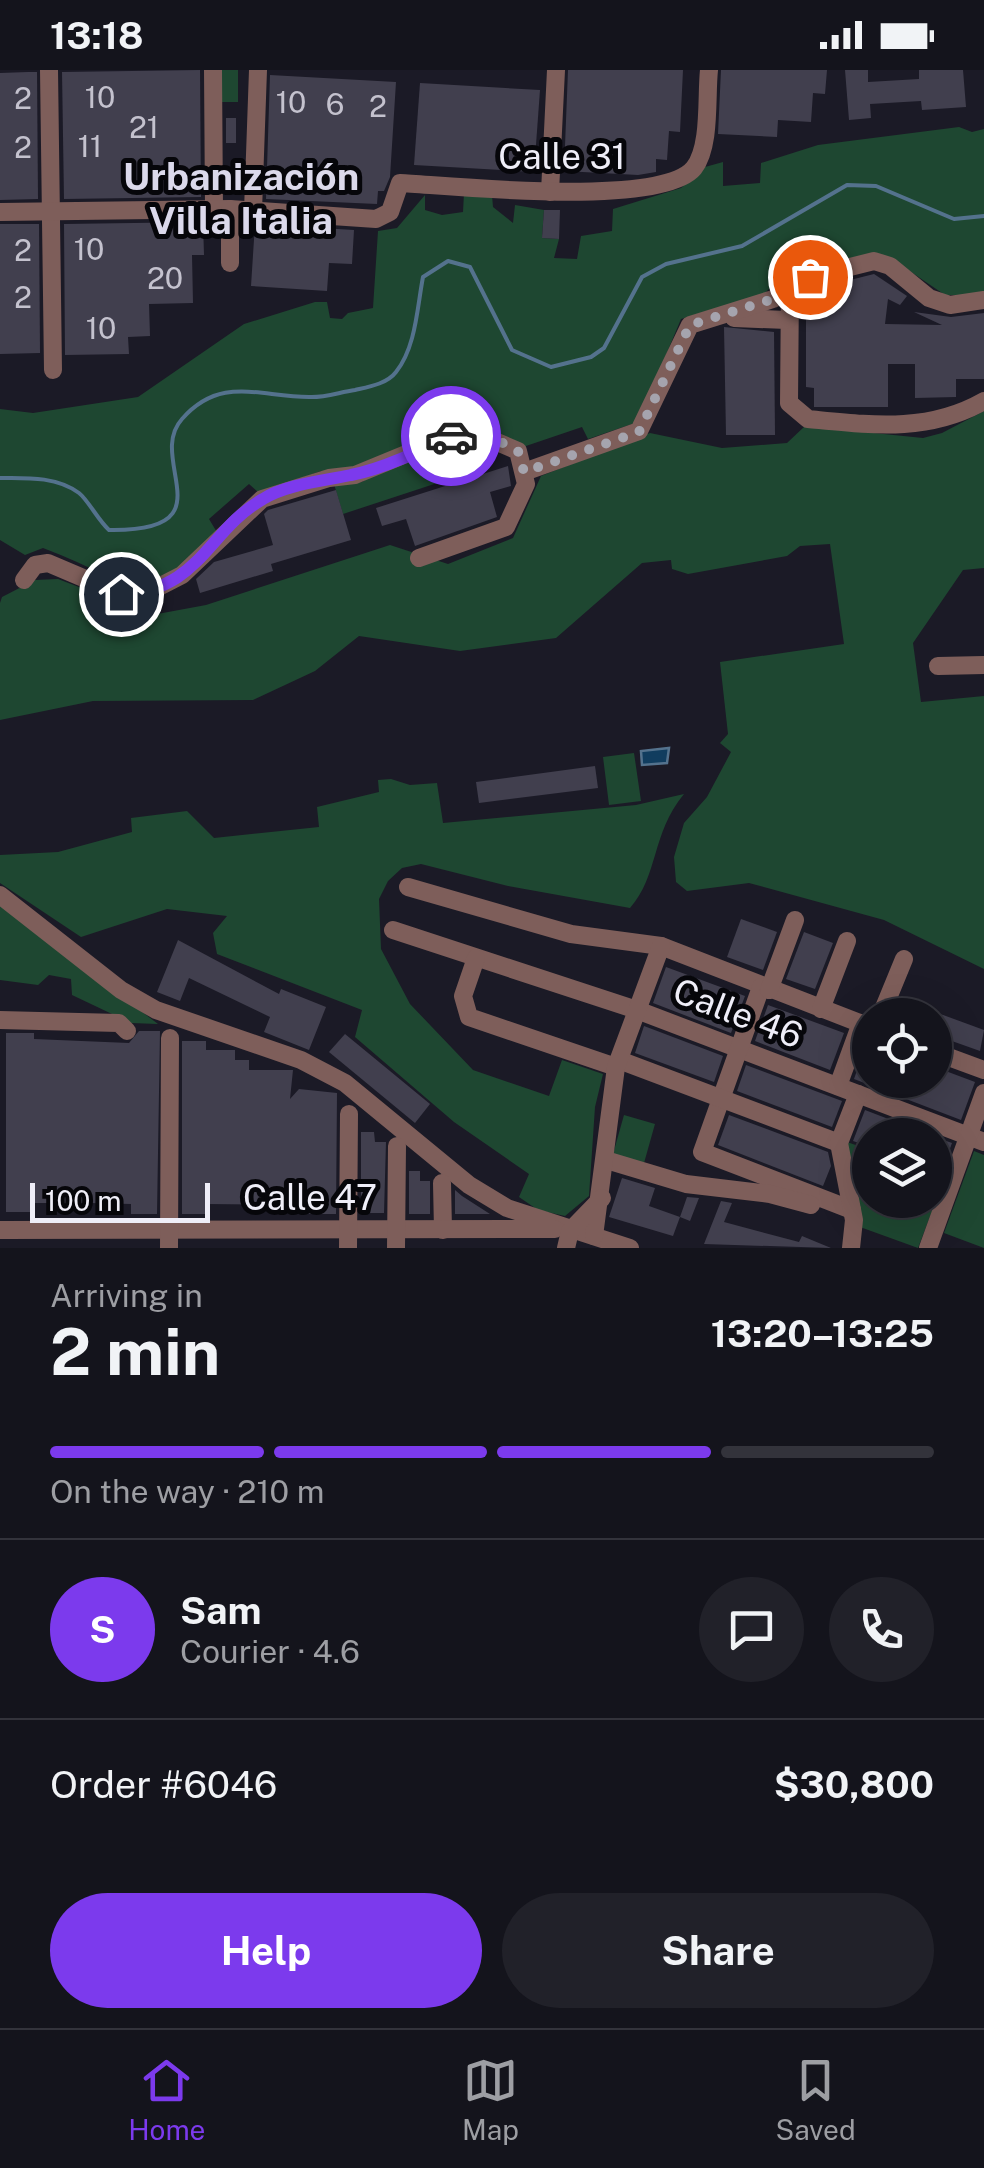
<!DOCTYPE html>
<html lang="en">
<head>
<meta charset="utf-8">
<style>
  body { margin:0; font-family:"Public Sans",sans-serif; background:#212129; color:#f1f3f6; height:100vh; display:flex; flex-direction:column; font-size:38px; white-space:nowrap }
  * { box-sizing:border-box; margin:0 }
  p { font-size:32px; color:#9d9ea3 }
  .icon { flex:none; width:55px; height:55px; fill:none; stroke:currentColor; stroke-width:2; stroke-linecap:round; stroke-linejoin:round }
  .map { position:relative; height:1178px; overflow:hidden }
  .panel { display:flex; flex-direction:column; background:#14141c; flex:1 }
  .panel>* { flex:none }
  .tools { position:absolute; left:852px; top:928px; display:grid; gap:20px }
  .tools a { display:grid; place-items:center; width:100px; height:100px; border-radius:50%; background:#14141c; box-shadow:0 10px 40px #0002,0 0 0 2px #33333b; font-size:50px }
  .scale { position:absolute; left:30px; bottom:25px; width:180px; box-sizing:border-box; padding-left:10px; border:5px solid #efeef8; border-top:0; font-size:28px; line-height:35px; white-space:nowrap; color:#efeef8; -webkit-text-stroke:8px #06060a; paint-order:stroke }
  .pin { position:absolute; display:grid; place-items:center; width:85px; height:85px; color:#fff; margin:-42px; border:5px solid #fff; border-radius:50%; box-shadow:0 2px 10px #0007 }
  .courier { position:absolute; display:grid; place-items:center; width:100px; height:100px; margin:-50px; border:8px solid #7c3aed; border-radius:50%; background:#fff; color:#222; box-shadow:0 2px 12px #0007 }
  .overview em { font-style:normal; font-weight:700 }
  .overview div { display:flex; flex-direction:column-reverse }
  .overview { display:flex; align-items:center; justify-content:space-between; height:170px; padding:0 50px }
  h1 { font-size:65px; font-weight:700; line-height:75px }
  .bar { display:grid; grid-template-columns:repeat(4,1fr); gap:15px 10px; align-content:center; height:120px; padding:0 50px }
  .bar i { height:12px; border-radius:8px; background:#33333b }
  .bar .active { background:#7c3aed }
  .bar p { grid-column:span 4 }
  .line { display:flex; align-items:center; gap:25px; padding:0 50px; border-top:2px solid #33333b }
  .line div { flex:1 }
  .round { display:grid; place-items:center; flex:none; width:105px; height:105px; border-radius:52px; background:#212129 }
  .cta { display:flex; gap:20px; margin-top:auto; padding:20px 50px }
  .cta a { flex:1; height:115px; border-radius:60px; background:#7c3aed; color:#fff; font-size:40px; font-weight:700; line-height:115px; text-align:center }
  .cta a+a { background:#212129; color:#f1f3f6 }
  .status { display:flex; justify-content:space-between; align-items:center; height:70px; padding:0 50px; background:#14141c; direction:ltr }
  .status svg { height:28px; fill:currentColor }
  .tab-bar { display:flex; justify-content:space-around; align-items:center; height:140px; border-top:2px solid #33333b; background:#14141c; font-size:28px; color:#9d9ea3 }
  .tab-bar a { display:grid; justify-items:center; gap:5px }
  .tab-bar .active { color:#7c3aed }
  .map>svg:first-child { display:block }
</style>
</head>
<body>
<div class="status"><b>13:18</b><svg viewBox="0 0 49 12"><path d="M0 12V9h3v3zM5 12V6h3v6zM10 12V3h3v9zM15 12V0h3v12zM26 1h20v11H26zM47 4h2v5h-2z"/></svg></div>
<div class="map">
<svg width="984" height="1178" viewBox="0 0 984 1178">
  <rect width="100%" height="100%" fill="#1b1a26"/>
  <!-- green -->
  <g fill="#1e4731">
    <rect x="220" y="0" width="18" height="32"/>
    <path d="M959,57L972,62L984,59V225H945L892,189L858,187L801,199L783,205L764,224L681,249L638,352L588,369L582,357L523,377L471,347L458,320L422,335L436,371L355,401H321L259,423L249,414L209,449L218,464C128,544 142,515 43,478L25,485L0,470V339L33,343L138,327L244,254L315,232H327L330,248L342,249L348,243L373,238L378,161L397,158L425,125V140L442,145L463,142L464,123L492,125L493,137L513,153L515,135L544,140L542,168L559,169L554,188L577,189L581,166L612,161L613,139L681,118L705,97L723,92V116L760,113L761,93L818,75Z"/>
    <path d="M984,341V498L963,500L913,573L921,632L984,626V899L884,850L749,813L687,821L676,812L674,787L684,753L707,727L731,682L720,673L728,664L720,592L844,574L830,474L800,476L787,486L688,504L672,499L671,490L642,493L556,568L460,581L359,566L315,601L253,630L93,631L0,650V533L2,527L35,510L58,509L152,545L206,535L390,475L448,494L513,468L541,406L650,363L722,378L787,373L805,356L923,368L942,363Z"/>
    <path d="M482,367L492,395L343,444L334,414L362,412L379,401Z"/>
    <path d="M634,683L641,731L609,735L603,687Z"/>
    <path d="M391,709L410,715L437,713L443,753L636,735L684,724C651,764 659,805 630,838L508,816L421,794L402,798L388,811L379,829L381,879L410,934L473,1000L549,1026L562,990L603,1004L595,1037L589,1126L565,1146L538,1140L519,1127L529,1104L454,1052L355,967L362,940L217,884L213,863L227,846L167,839L81,867L0,813V785L58,782L132,762L131,748L187,741L214,768L319,757L317,737L379,722L378,710Z"/>
    <path d="M0,834L158,954L131,953L72,925L71,909L49,905L38,915L0,910Z"/>
    <path d="M624,1045L655,1054L644,1093L613,1084Z"/>
    <path d="M847,1072L870,1080V1130H935V1104L945,1107L918,1178L860,1157Z"/>
    <path d="M974,1081L984,1085V1178L944,1163Z"/>
  </g>
  <!-- water -->
  <path fill="#113d5f" stroke="#54728d" stroke-width="2.5" d="M669,678L667,693L642,695L641,681Z"/>
  <g fill="none" stroke-linecap="round" stroke-linejoin="round">
    <!-- stream -->
    <path stroke="#54728d" stroke-width="4" d="M0,408C25,408 56,406 79,423C88,430 98,450 109,460C231,462 145,390 182,349C221,305 259,327 309,327C324,328 340,322 355,320C368,317 387,314 396,302C416,277 417,238 423,207L448,191L470,197L512,280L551,297L591,287L604,278L642,207L666,194L742,176L847,115L876,116L954,149L984,146"/>
  </g>
  <!-- building -->
  <g fill="#413f4e">
    <path d="M200,0L201,127L64,129L62,2Z"/>
    <path d="M568,0H683L680,62L669,61L667,90L656,89V102L638,105L564,101Z"/>
    <path d="M721,0H827L825,24L813,23L811,52L778,50L777,67L718,64Z"/>
    <path d="M845,0H868V12L919,9V0H963L966,37L922,40L921,31L870,34L871,48L849,50Z"/>
    <path d="M28,2H37L38,129L0,130V3Z"/>
    <path d="M270,5L396,12L390,107L384,121H378L377,134L266,129Z"/>
    <path d="M420,13L540,20L534,102L414,95Z"/>
    <rect x="226" y="48" width="10" height="25"/>
    <path d="M544,140H560L559,169L542,168Z"/>
    <path d="M203,152L204,185H192L193,233L149,234L150,266L128,267L129,284L65,285L64,154Z"/>
    <path d="M0,154H39L40,283L0,284Z"/>
    <path d="M255,154L354,160L352,194L329,193L327,221L251,216Z"/>
    <path d="M874,204L907,226L900,235L888,229L885,254L942,255L914,242L951,247L984,243V309H956V327L915,328V294H888V337H814V318L806,317V224H846V211Z"/>
    <path d="M724,257L774,262L775,365H726Z"/>
    <path d="M508,396L511,416L490,422L497,447L415,476L406,449L382,456L376,438Z"/>
    <path d="M336,420L351,470L271,494L273,501L200,523L196,509L214,492L273,475L264,444L268,440Z"/>
    <path d="M595,696L598,718L479,733L476,712Z"/>
    <path d="M741,849L777,862L763,900L727,887Z"/>
    <path d="M804,862L833,873L815,919L786,909Z"/>
    <path d="M178,870L279,924L281,919L326,937L309,980L264,962L270,947L189,908L180,931L157,922Z"/>
    <path d="M666,897L745,926L731,963L653,933Z"/>
    <path d="M768,935L844,963L830,1000L755,971Z"/>
    <path d="M935,942L984,960L980,981L935,965Z"/>
    <path d="M644,956L723,986L714,1012L635,983Z"/>
    <path d="M139,961H160L157,1144H131V1134L90,1133H34V1142H6V963H34V969L129,973Z"/>
    <path d="M345,964L430,1034L415,1053L329,982Z"/>
    <path d="M182,971H206V980H235V990H249V1000H293L290,1029L299,1019L337,1023L336,1144H309V1135L206,1134V1144H182Z"/>
    <path d="M867,972L870,1010H935V997L975,1012L961,1050L854,1009Z"/>
    <path d="M746,995L842,1031L832,1057L737,1021Z"/>
    <path d="M865,1040L930,1065H870V1077L862,1074L853,1071Z"/>
    <path d="M729,1045L828,1082L831,1096L823,1116L718,1075Z"/>
    <path d="M361,1062H374L375,1072H386L384,1143H361Z"/>
    <path d="M935,1067L952,1073L936,1117H935Z"/>
    <path d="M409,1101H420V1111H430V1144H409Z"/>
    <path d="M622,1108L655,1118L649,1136L680,1147L687,1127L699,1128L690,1151L680,1147L673,1166L609,1147Z"/>
    <path d="M455,1120L462,1126L490,1144H455Z"/>
    <path d="M721,1131L732,1133L724,1152L799,1172L802,1166L831,1178L704,1174Z"/>
  </g>
  <g fill="none" stroke-linecap="round" stroke-linejoin="round">
    <!-- minor -->
    <g stroke="#7e5e5a" stroke-width="18">
      <path d="M49,0L53,300"/>
      <path d="M213,0L214,139"/>
      <path d="M550,122L556,0"/>
      <path d="M253,141L258,0"/>
      <path d="M0,142L230,139L376,149L390,142L400,113C455,116 661,138 694,98C711,76 706,27 709,0"/>
      <path d="M230,193V139"/>
      <path d="M790,216L789,333L808,349C871,355 928,363 984,331"/>
      <path d="M734,248L787,250"/>
      <path d="M524,402L639,361L690,255L773,229L810,207L874,191L890,196L929,228L950,235L984,230"/>
      <path d="M24,510L35,495L48,493L121,524L147,523L182,505L262,429L329,408L355,405L457,363L474,362L518,381L526,414L506,457L419,488"/>
      <path d="M938,596L984,595"/>
      <path d="M408,817L571,864L661,876L870,957"/>
      <path d="M0,825L121,920L156,940L301,990L345,1013L469,1115L507,1138L630,1178"/>
      <path d="M393,860L637,940L984,1072"/>
      <path d="M476,888L463,926L469,947L616,997"/>
      <path d="M761,917L702,1082L852,1140"/>
      <path d="M769,920L795,850"/>
      <path d="M821,939L847,871"/>
      <path d="M881,945L904,889"/>
      <path d="M0,950L119,953L127,961"/>
      <path d="M935,982L984,1000"/>
      <path d="M619,990L839,1073"/>
      <path d="M838,1016L861,953"/>
      <path d="M606,1090L686,1114L770,1124L811,1135"/>
      <path d="M442,1113L443,1160"/>
      <path d="M0,1160L555,1159"/>
      <path d="M594,1166L616,997L661,876"/>
      <path d="M169,1178L170,968"/>
      <path d="M348,1178L349,1044"/>
      <path d="M396,1178L397,1076"/>
      <path d="M566,1178L570,1161L602,1128"/>
      <path d="M851,1178L854,1150L839,1073L858,1024"/>
      <path d="M928,1178L984,1023"/>
    </g>
  </g>
  <g fill="none" stroke-linecap="round" stroke-linejoin="round">
    <!-- done -->
    <path stroke="#a5a4ae" stroke-width="10" stroke-dasharray="0 18" d="M451,366C476,356 496,370 518,381L524,402L639,362L690,255L773,229L810,207"/>
    <!-- route -->
    <path stroke="#7c3aed" stroke-width="12" d="M121,524C200,521 207,461 263,429C287,414 324,411 351,405C383,399 422,380 451,366"/>
  </g>
  <g text-anchor="middle" dominant-baseline="central" stroke-width="10" stroke-linejoin="round" paint-order="stroke">
    <!-- number labels -->
    <g font-size="30" fill="#c4c2ce">
      <text x="100" y="27">10</text>
      <text x="23" y="28">2</text>
      <text x="291" y="32">10</text>
      <text x="335" y="34">6</text>
      <text x="378" y="36">2</text>
      <text x="144" y="57">21</text>
      <text x="90" y="76">11</text>
      <text x="23" y="77">2</text>
      <text x="89" y="179">10</text>
      <text x="23" y="180">2</text>
      <text x="165" y="208">20</text>
      <text x="23" y="227">2</text>
      <text x="101" y="258">10</text>
    </g>
    <!-- street labels -->
    <g font-size="35" fill="#efeef8" stroke="#06060a">
      <text x="562" y="86">Calle 31</text>
      <text transform="translate(738 943) rotate(21)">Calle 46</text>
      <text x="310" y="1127">Calle 47</text>
    </g>
    <!-- neighbourhood labels -->
    <g font-size="38" font-weight="bold" fill="#dbd9eb" stroke="#06060a">
      <text x="241" y="106">Urbanización<tspan x="241" dy="44">Villa Italia</tspan></text>
    </g>
  </g>
</svg>
<div class="tools">
<a><svg class="icon" aria-label="locate" viewBox="0 0 24 24"><circle cx="12" cy="12" r="6"/><path d="M12 2v4M12 18v4M2 12h4M18 12h4"/></svg></a>
<a><svg class="icon" aria-label="layers" viewBox="0 0 24 24"><path d="M12 4l9 5-9 5-9-5zM3 14l9 5 9-5"/></svg></a>
</div>
<div class="scale">100 m</div>
<div class="pin" style="left:810px;top:207px;background:#ea580c"><svg class="icon" aria-label="bag" viewBox="0 0 24 24"><path d="M5 8h14l-1 12H6zM9 8a3 3 0 0 1 6 0"/></svg></div>
<div class="pin" style="left:121px;top:524px;background:#1f2937"><svg class="icon" aria-label="home" viewBox="0 0 24 24"><path d="M3 11l9-7 9 7M6 9v11h12V9"/></svg></div>
<div class="courier" style="left:451px;top:366px"><svg class="icon" aria-label="car" viewBox="0 0 24 24"><path d="M5 17H2v-5l4-1 3-4h7l3 4 3 1v5h-3M9 17h6M6 11h13"/><circle cx="7" cy="17" r="2"/><circle cx="17" cy="17" r="2"/></svg></div>
</div>
<section class="panel">
<div class="overview"><div><h1>2 min</h1><p>Arriving in</p></div><em>13:20–13:25</em></div>
<div class="bar"><i class="active"></i><i class="active"></i><i class="active"></i><i></i><p>On the way · 210 m</p></div>
<div class="line" style="height:180px"><b class="round" style="background:#7c3aed;color:#fff">S</b><div><b>Sam</b><p>Courier · 4.6</p></div><a class="round"><svg class="icon" aria-label="chat" viewBox="0 0 24 24"><path d="M4 5h16v11H9l-5 4z"/></svg></a><a class="round"><svg class="icon" aria-label="phone" viewBox="0 0 24 24"><path d="M5 4h4l2 5-3 2q2 4 5 5l2-3 5 2v4C11 20 4 13 5 4z"/></svg></a></div>
<div class="line" style="height:130px"><div>Order #6046</div><b>$30,800</b></div>
<div class="cta"><a>Help</a><a>Share</a></div>
</section>
<nav class="tab-bar">
<a class="active"><svg class="icon" aria-label="home" viewBox="0 0 24 24"><path d="M3 11l9-7 9 7M6 9v11h12V9"/></svg>Home</a>
<a><svg class="icon" aria-label="map" viewBox="0 0 24 24"><path d="M3 6l6-2 6 2 6-2v14l-6 2-6-2-6 2zM9 4v14M15 6v14"/></svg>Map</a>
<a><svg class="icon" aria-label="saved" viewBox="0 0 24 24"><path d="M7 4h10v16l-5-4-5 4z"/></svg>Saved</a>
</nav>
</body>
</html>
